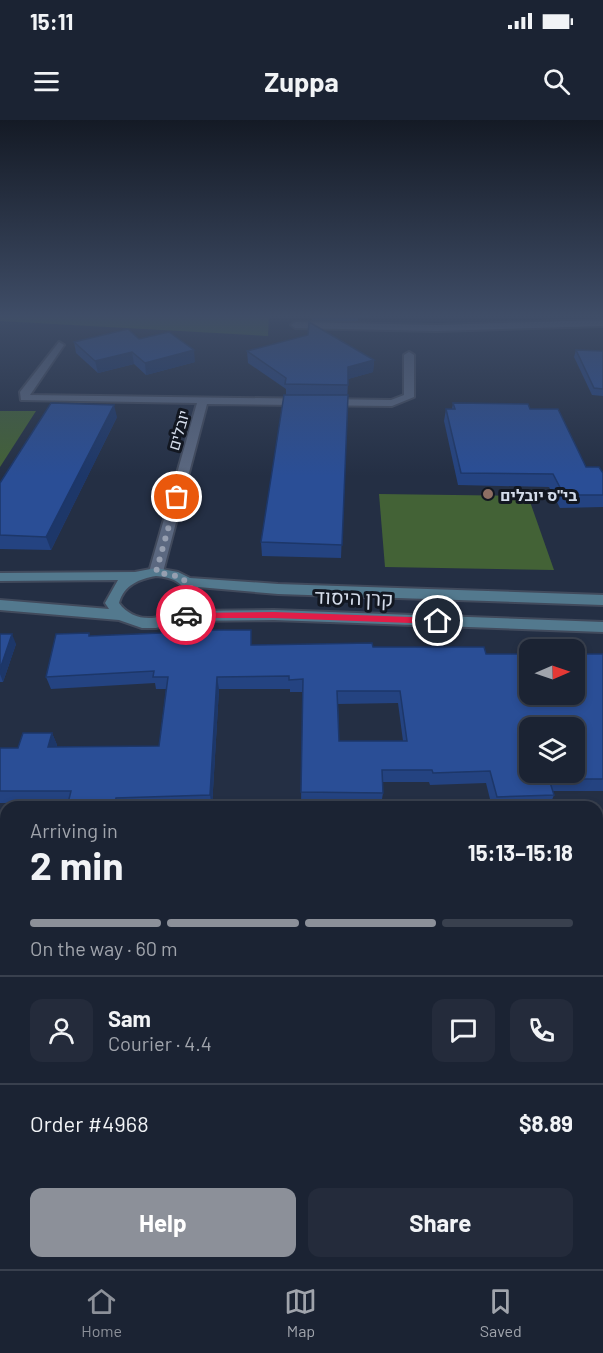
<!DOCTYPE html>
<html lang="en">
<head>
<meta charset="utf-8">
<style>
  body { margin:0; font-family:Barlow,Heebo,sans-serif; background:#242b3b; color:#f1f3f6; height:100vh; display:flex; flex-direction:column; font-size:22px; white-space:nowrap }
  * { box-sizing:border-box; margin:0 }
  p { font-size:20px; color:#a0a4ac }
  .icon { flex:none; width:33px; height:33px; fill:none; stroke:currentColor; stroke-width:2; stroke-linecap:round; stroke-linejoin:round }
  .map { position:relative; flex:1; overflow:hidden }
  .panel { position:absolute; left:0px; top:681px; width:603px; height:468px; display:flex; flex-direction:column; background:#1b2333; border-radius:18px 18px 0 0; box-shadow:0 3px 9px #0003,0 0 0 2px #39404e }
  .panel>* { flex:none }
  .needle { width:39px; rotate:88deg }
  .buttons { position:absolute; left:519px; top:519px; display:grid; gap:12px }
  .buttons a { display:grid; place-items:center; width:66px; height:66px; border-radius:12px; background:#1b2333; box-shadow:0 3px 9px #0003,0 0 0 2px #39404e; font-size:30px }
  .pin { position:absolute; display:grid; place-items:center; width:51px; height:51px; color:#fff; margin:-26px; border:3px solid #fff; border-radius:50%; box-shadow:0 2px 6px #0007 }
  .courier { position:absolute; display:grid; place-items:center; width:60px; height:60px; margin:-30px; border:4px solid #e11d48; border-radius:50%; background:#fff; color:#222; box-shadow:0 2px 8px #0007 }
  .summary em { font-style:normal; font-weight:700 }
  .summary div { display:flex; flex-direction:column-reverse }
  .summary { display:flex; align-items:center; justify-content:space-between; height:102px; padding:0 30px }
  h1 { font-size:39px; font-weight:700; line-height:45px }
  .bar { display:grid; grid-template-columns:repeat(4,1fr); gap:9px 6px; align-content:center; height:72px; padding:0 30px }
  .bar i { height:8px; border-radius:4px; background:#39404e }
  .bar .current { background:#8c9099 }
  .bar p { grid-column:span 4 }
  .line { display:flex; align-items:center; gap:15px; padding:0 30px; border-top:2px solid #39404e }
  .line div { flex:1 }
  .round { display:grid; place-items:center; flex:none; width:63px; height:63px; border-radius:12px; background:#242b3b }
  .button { display:flex; gap:12px; margin-top:auto; padding:12px 30px }
  .button a { flex:1; height:69px; border-radius:12px; background:#8c9099; color:#fff; font-size:24px; font-weight:700; line-height:69px; text-align:center }
  .button a+a { background:#242b3b; color:#f1f3f6 }
  .status { display:flex; justify-content:space-between; align-items:center; height:42px; padding:0 30px; background:#1b2333; direction:ltr }
  .status svg { height:16px; fill:currentColor }
  header { display:flex; justify-content:space-between; align-items:center; height:78px; padding:0 30px; background:#1b2333; font-size:27px; font-weight:700 }
  .tab-bar { display:flex; justify-content:space-around; align-items:center; height:84px; border-top:2px solid #39404e; background:#1b2333; font-size:16px; color:#a0a4ac }
  .tab-bar a { display:grid; justify-items:center; gap:3px }
  .tab-bar .current { color:#8c9099 }
  .map>svg:first-child { display:block }
</style>
</head>
<body>
<div class="status"><b>15:11</b><svg viewBox="0 0 49 12"><path d="M0 12V9h3v3zM5 12V6h3v6zM10 12V3h3v9zM15 12V0h3v12zM26 1h20v11H26zM47 4h2v5h-2z"/></svg></div>
<header><svg class="icon" aria-label="menu" viewBox="0 0 24 24"><path d="M4 6h16M4 12h16M4 18h16"/></svg>Zuppa<svg class="icon" aria-label="search" viewBox="0 0 24 24"><circle cx="10" cy="10" r="6"/><path d="M15 15l6 6"/></svg></header>
<div class="map">
<svg width="603" height="1149" viewBox="0 0 603 1149">
  <rect width="100%" height="100%" fill="#242f44"/>
  <!-- green -->
  <g fill="#436236">
    <path d="M0,195H269L268,216L0,201Z"/>
    <path d="M0,291H36L0,347Z"/>
    <path d="M379,374L528,376L554,450L385,447Z"/>
    <rect x="597" y="885" width="6" height="110"/>
  </g>
  <g fill="none" stroke-linecap="round" stroke-linejoin="round">
    <!-- minor casing -->
    <g stroke="#414a5c" stroke-width="4">
      <g id="minor">
        <path d="M603,200V206L437,211L295,208L291,205L295,202L437,205Z"/>
        <path d="M59,222L64,225L30,275L391,280L404,275V235L409,232L414,235V277L392,286L207,284L163,452L156,456L149,452L197,283L21,280L20,272Z"/>
        <rect x="0" y="728" width="6" height="18"/>
        <path d="M597,743L603,745V778L597,776Z"/>
        <path d="M6,1117V1143H11L0,1146V1118Z"/>
        <rect x="246" y="1143" width="28" height="6"/>
      </g>
    </g>
    <!-- secondary casing -->
    <g stroke="#414a5c" stroke-width="4">
      <path id="secondary" d="M156,448L178,452L190,458L278,464L603,475V485L278,474L198,467L200,473L191,491L274,490L603,502V512L274,500L178,501L156,508H142L119,500L0,490V480L109,489L105,483L118,460L0,461V453L135,452ZM156,456C169,457 181,460 186,473C176,500 137,508 119,483C124,465 139,459 156,456Z"/>
    </g>
    <!-- minor -->
    <use href="#minor" fill="#5b6880" fill-rule="evenodd"/>
    <!-- secondary -->
    <use href="#secondary" fill="#53798e" fill-rule="evenodd"/>
  </g>
  <!-- wall -->
  <g fill="#244381" fill-rule="evenodd">
    <path d="M312,195H369V197H358V201L312,200Z"/>
    <path d="M139,219L195,242L146,255L134,244L98,253L76,233L74,222Z"/>
    <path d="M576,230L603,231V276L592,275L574,237Z"/>
    <path d="M247,231L374,240L373,252L348,259L341,438L262,436L261,422L286,275V269L248,243Z"/>
    <path d="M453,283L530,289L586,347L603,353V387L560,388L549,367L458,365L444,301L446,289H452Z"/>
    <path d="M117,297L51,430L0,429V363Z"/>
    <path d="M195,510L252,525L373,527L486,534H603V671H553L554,675L549,687H492L486,663L430,665L429,662H382L383,673L381,685L301,684L303,572H290V569H219L212,687H67L68,683H0V628H18L52,613L57,625V627L159,626L166,569H156L155,563L51,569L46,557L89,513L90,516L161,513ZM398,583L403,621H339L338,584Z"/>
    <path d="M0,514L16,524L3,562H0Z"/>
    <rect x="0" y="772" width="6" height="61"/>
    <path d="M6,882V995H0V883Z"/>
    <path d="M597,1030H603V1149H592L591,1144L493,1148V1149H342V1143H597Z"/>
  </g>
  <!-- shaded-wall -->
  <g fill="#1d3769">
    <path d="M194,230L195,242L146,255L145,243Z"/>
    <path d="M132,232L134,244L98,253L95,241Z"/>
    <path d="M374,240L373,252L348,259V247Z"/>
    <path d="M114,285L117,297L51,430L46,417Z"/>
    <path d="M12,514L16,524L3,562L0,554V549Z"/>
    <path d="M217,557L219,569L212,687L210,675Z"/>
    <path d="M52,613L57,625L53,639L48,627Z"/>
    <path d="M116,678L119,687H114Z"/>
  </g>
  <!-- building -->
  <g fill="#2a4e96" stroke="#1d3769" stroke-width="1.5" fill-rule="evenodd">
    <path d="M309,202L374,240L348,247V265L285,264L286,258L247,231L308,215Z"/>
    <path d="M128,209L139,219L169,212L194,230L145,243L132,232L95,241L74,222Z"/>
    <path d="M576,230L603,231V269L594,268Z"/>
    <path d="M284,275H348L342,425L261,422Z"/>
    <path d="M51,283L114,285L46,417L0,415V363Z"/>
    <path d="M453,283L528,284L530,289H558L586,347H599L603,353V375H564L553,354L461,353L446,289H455Z"/>
    <path d="M195,507L194,510H251V525L372,523L373,527H484L486,534H530V574H574V534H603V659H549L554,675L497,677L490,651L433,653L432,650H382L383,673L301,672L303,559L289,560V556L217,557L210,675L116,678L114,687H67L71,671H0V628H18L23,613H52L48,627L159,626L168,557H153L154,551L46,557L56,514L89,513V516L161,513L162,508ZM337,571H400L407,621H339ZM530,608H574V652H530Z"/>
    <path d="M0,514H12L0,549Z"/>
    <rect x="0" y="772" width="6" height="52"/>
    <path d="M6,882V987H0V883Z"/>
    <path d="M597,1030H603V1146L602,1140H597Z"/>
    <path d="M343,1143H534L492,1145L493,1149H344Z"/>
  </g>
  <!-- sky -->
  <linearGradient id="sky" x2="0" y2="1"><stop stop-color="#141a25"/><stop offset="0.55" stop-color="#3f4d67"/><stop offset="1" stop-color="#3f4d67" stop-opacity="0"/></linearGradient>
  <rect width="603" height="356" fill="url(#sky)"/>
  <!-- route -->
  <path fill="#e11d48" d="M274,492L438,498L443,501L438,504L274,498H186L182,495L186,493Z"/>
  <g fill="none" stroke-linecap="round" stroke-linejoin="round">
    <!-- done -->
    <path stroke="#969fb0" stroke-width="6" stroke-dasharray="0 10.8" d="M177,377L156,452L181,457L191,467L192,479L176,496L186,495"/>
  </g>
  <!-- markers -->
  <circle fill="#8d6e63" stroke="#121721" stroke-width="2" cx="488" cy="374" r="6"/>
  <g text-anchor="middle" dominant-baseline="central" stroke-width="6" stroke-linejoin="round" paint-order="stroke">
    <!-- far-street labels -->
    <g font-size="16" fill="#d4dcea" stroke="#121721">
      <text transform="translate(178 310) rotate(-74)">יובלים</text>
    </g>
    <!-- far-poi labels -->
    <g font-size="16" font-weight="bold" fill="#d4dcea" stroke="#121721" text-anchor="start">
      <text x="500" y="374">בי"ס יובלים</text>
    </g>
    <!-- street labels -->
    <g font-size="20" fill="#d4dcea" stroke="#121721">
      <text transform="translate(354 477) rotate(2)">קרן היסוד</text>
    </g>
  </g>
</svg>
<div class="buttons">
<a><svg class="needle" viewBox="-14 -14 28 28"><path d="M0-13l5 13h-10z" fill="#e53935"/><path d="M0 13l5-13h-10z" fill="#a0a4ac"/></svg></a>
<a><svg class="icon" aria-label="layers" viewBox="0 0 24 24"><path d="M12 4l9 5-9 5-9-5zM3 14l9 5 9-5"/></svg></a>
</div>
<div class="pin" style="left:177px;top:377px;background:#ea580c"><svg class="icon" aria-label="bag" viewBox="0 0 24 24"><path d="M5 8h14l-1 12H6zM9 8a3 3 0 0 1 6 0"/></svg></div>
<div class="pin" style="left:438px;top:501px;background:#1f2937"><svg class="icon" aria-label="home" viewBox="0 0 24 24"><path d="M3 11l9-7 9 7M6 9v11h12V9"/></svg></div>
<div class="courier" style="left:186px;top:495px"><svg class="icon" aria-label="car" viewBox="0 0 24 24"><path d="M5 17H2v-5l4-1 3-4h7l3 4 3 1v5h-3M9 17h6M6 11h13"/><circle cx="7" cy="17" r="2"/><circle cx="17" cy="17" r="2"/></svg></div>
<section class="panel">
<div class="summary"><div><h1>2 min</h1><p>Arriving in</p></div><em>15:13–15:18</em></div>
<div class="bar"><i class="current"></i><i class="current"></i><i class="current"></i><i></i><p>On the way · 60 m</p></div>
<div class="line" style="height:108px"><a class="round"><svg class="icon" aria-label="person" viewBox="0 0 24 24"><circle cx="12" cy="8" r="4"/><path d="M4 21q1-7 8-7t8 7"/></svg></a><div><b>Sam</b><p>Courier · 4.4</p></div><a class="round"><svg class="icon" aria-label="chat" viewBox="0 0 24 24"><path d="M4 5h16v11H9l-5 4z"/></svg></a><a class="round"><svg class="icon" aria-label="phone" viewBox="0 0 24 24"><path d="M5 4h4l2 5-3 2q2 4 5 5l2-3 5 2v4C11 20 4 13 5 4z"/></svg></a></div>
<div class="line" style="height:78px"><div>Order #4968</div><b>$8.89</b></div>
<div class="button"><a>Help</a><a>Share</a></div>
</section>
</div>
<nav class="tab-bar">
<a class="current"><svg class="icon" aria-label="home" viewBox="0 0 24 24"><path d="M3 11l9-7 9 7M6 9v11h12V9"/></svg>Home</a>
<a><svg class="icon" aria-label="map" viewBox="0 0 24 24"><path d="M3 6l6-2 6 2 6-2v14l-6 2-6-2-6 2zM9 4v14M15 6v14"/></svg>Map</a>
<a><svg class="icon" aria-label="saved" viewBox="0 0 24 24"><path d="M7 4h10v16l-5-4-5 4z"/></svg>Saved</a>
</nav>
</body>
</html>
